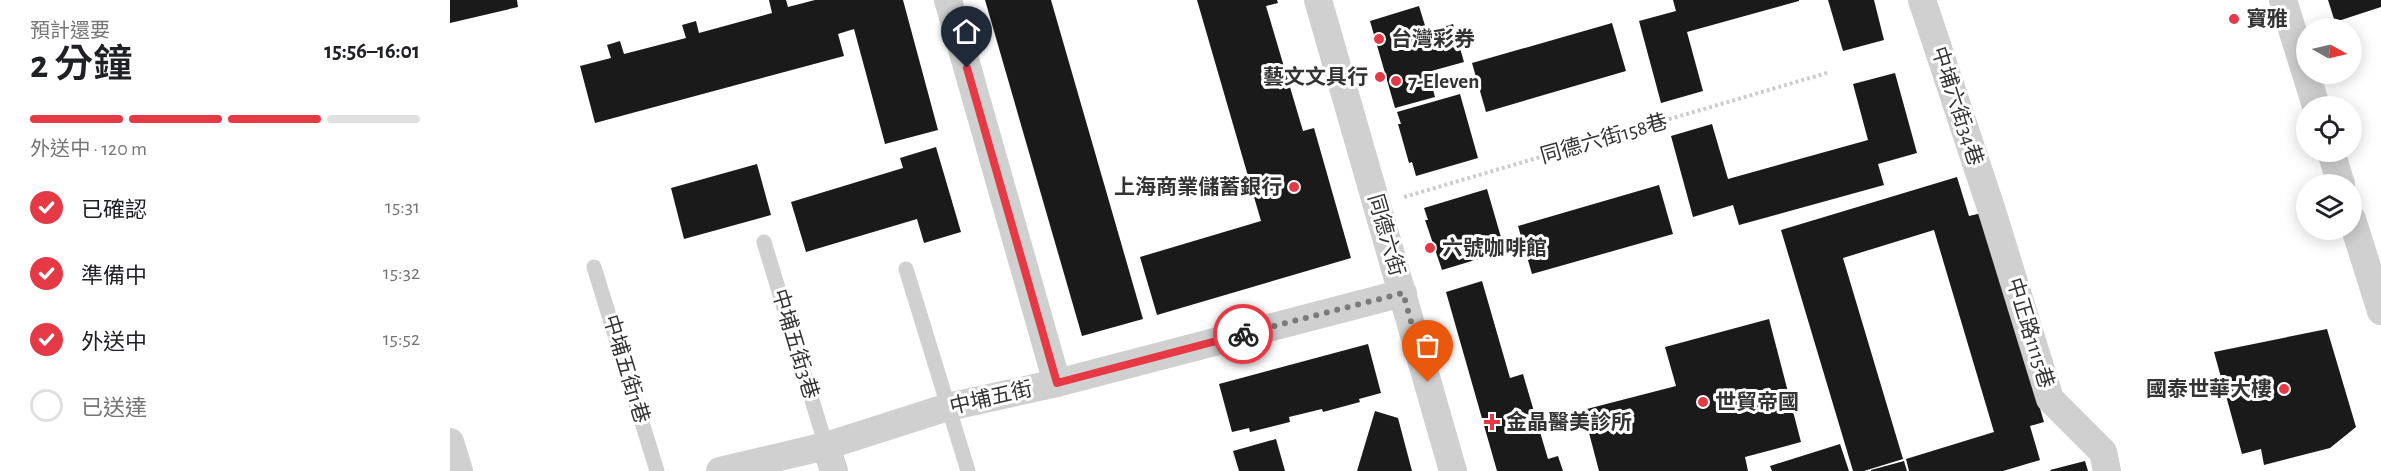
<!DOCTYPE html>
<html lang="zh-TW">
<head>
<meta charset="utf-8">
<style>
  body { margin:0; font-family:"Alegreya Sans","Noto Sans TC",sans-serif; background:#f6f6f6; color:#202124; height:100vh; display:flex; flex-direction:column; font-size:22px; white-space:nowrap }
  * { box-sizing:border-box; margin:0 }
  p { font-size:20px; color:#757577 }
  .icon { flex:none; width:33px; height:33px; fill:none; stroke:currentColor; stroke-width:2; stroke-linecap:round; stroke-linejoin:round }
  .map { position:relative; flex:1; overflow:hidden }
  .sheet { display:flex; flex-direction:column; background:#fff; width:450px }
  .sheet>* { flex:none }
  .needle { width:39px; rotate:98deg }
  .controls { position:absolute; left:1846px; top:18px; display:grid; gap:12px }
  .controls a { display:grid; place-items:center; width:66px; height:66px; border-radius:50%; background:#fff; box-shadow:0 3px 15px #0003; font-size:30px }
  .pin { position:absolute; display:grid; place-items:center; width:51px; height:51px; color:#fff; margin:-62px -26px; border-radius:50% 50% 50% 0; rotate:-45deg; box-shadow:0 0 6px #0007 }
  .pin .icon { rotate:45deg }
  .courier { position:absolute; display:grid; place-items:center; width:60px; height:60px; margin:-30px; border:4px solid #e63946; border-radius:50%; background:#fff; color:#222; box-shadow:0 2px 8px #0007 }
  .summary em { font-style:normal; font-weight:600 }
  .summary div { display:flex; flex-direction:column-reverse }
  .summary { display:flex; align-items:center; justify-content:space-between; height:102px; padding:0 30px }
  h1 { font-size:39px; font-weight:600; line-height:45px }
  .bar { display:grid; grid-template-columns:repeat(4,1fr); gap:9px 6px; align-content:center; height:72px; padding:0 30px }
  .bar i { height:8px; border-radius:4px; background:#e0e0e0 }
  .bar .current { background:#e63946 }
  .bar p { grid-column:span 4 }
  ol { padding:0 30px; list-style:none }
  li { display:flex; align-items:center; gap:18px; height:66px }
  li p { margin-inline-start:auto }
  li .icon { padding:6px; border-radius:50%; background:#e63946; color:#fff; stroke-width:4 }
  li:last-child { color:#757577 }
  li i { width:33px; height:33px; border:3px solid #e0e0e0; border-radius:50% }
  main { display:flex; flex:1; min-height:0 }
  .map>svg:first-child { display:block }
</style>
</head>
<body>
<main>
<section class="sheet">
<div class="summary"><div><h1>2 分鐘</h1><p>預計還要</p></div><em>15:56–16:01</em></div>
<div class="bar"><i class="current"></i><i class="current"></i><i class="current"></i><i></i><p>外送中 · 120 m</p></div>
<ol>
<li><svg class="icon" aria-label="check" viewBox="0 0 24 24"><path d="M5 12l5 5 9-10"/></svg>已確認<p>15:31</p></li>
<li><svg class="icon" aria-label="check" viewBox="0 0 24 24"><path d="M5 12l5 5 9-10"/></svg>準備中<p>15:32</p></li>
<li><svg class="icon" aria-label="check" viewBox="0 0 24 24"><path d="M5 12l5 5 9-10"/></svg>外送中<p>15:52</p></li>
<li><i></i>已送達</li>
</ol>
</section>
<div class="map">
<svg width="1931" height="471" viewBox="0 0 1931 471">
  <rect width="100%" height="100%" fill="#fff"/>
  <!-- building -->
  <g fill="#1a1a1a">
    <path d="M0,0H67L68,7L0,23Z"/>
    <path d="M319,0H336L338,7L365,0H453L488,130L435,144L404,29L388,34L394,56L145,123L130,66L161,58L157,45L170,41L174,54L236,38L232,25L246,21L249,33L322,13Z"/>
    <path d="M535,0H601L693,319L632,336Z"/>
    <path d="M747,0H827L828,3L816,6L853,131L864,128L901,258L707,315L690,257L811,221Z"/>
    <path d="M1223,0H1349V1L1237,32L1253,91L1211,103L1189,21L1226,11Z"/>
    <path d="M1378,0H1424L1434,40L1393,51Z"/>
    <path d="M1878,0H1931V7L1885,22Z"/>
    <path d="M969,6L977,32L1003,24L1014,62L978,72L985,97L945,108L920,21Z"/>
    <path d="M1162,23L1176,71L1036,112L1022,63Z"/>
    <path d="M1445,73L1467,153L1428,164L1434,185L1289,225L1283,205L1243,217L1221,136L1262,124L1278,179L1418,140L1403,84Z"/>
    <path d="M1010,94L1028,158L966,176L962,162L959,163L948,124H951L947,112Z"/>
    <path d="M486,147L511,232L474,243L467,219L356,252L341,202L453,168L450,158Z"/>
    <path d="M307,164L321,215L234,239L221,188Z"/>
    <path d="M1507,177L1519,216L1532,213L1594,422L1580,426L1590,460L1553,471H1459L1456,459L1544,432L1484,230L1393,258L1453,459L1414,471H1403L1331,230Z"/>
    <path d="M1209,185L1223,234L1082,274L1068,226Z"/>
    <path d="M1037,189L1055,251L992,270L975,220H978L974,208Z"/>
    <path d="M1032,281L1060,378L1073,374L1098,459L1108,456L1113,471H1047L996,292Z"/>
    <path d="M1319,319L1351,442L1295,457L1298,471H1149L1133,410L1226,386L1215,347Z"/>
    <path d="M1877,329L1906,427L1880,448L1814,465L1811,449L1792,454L1764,352Z"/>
    <path d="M918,344L931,393L909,399L910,402L873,412L872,409L839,417L840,422L800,432L799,428L782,432L769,384Z"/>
    <path d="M925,411L948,418L962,471H907Z"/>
    <path d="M826,439L835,471H789L783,451Z"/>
    <path d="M1390,444L1399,471H1322L1320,466Z"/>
    <path d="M1454,461L1457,471H1421V470Z"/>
    <path d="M1635,461L1638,471H1601L1600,470Z"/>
  </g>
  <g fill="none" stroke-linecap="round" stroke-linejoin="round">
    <!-- path -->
    <path stroke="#cdcdcd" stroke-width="4" stroke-dasharray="3 3" stroke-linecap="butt" d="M954,197L1380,72"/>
    <!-- lane -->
    <g stroke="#d0d0d0" stroke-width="15">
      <path d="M314,242L376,446"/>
      <path d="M144,267L207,471"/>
      <path d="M456,269L518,471"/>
    </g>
    <!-- street -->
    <g stroke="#d0d0d0" stroke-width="28">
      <path d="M498,0L607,383"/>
      <path d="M868,0L1003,471"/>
      <path d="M1472,0L1542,211L1600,399L1653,452L1657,471"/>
      <path d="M1833,0L1866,106"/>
      <path d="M1881,152L1891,184"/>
      <path d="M1902,219L1931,311"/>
      <path d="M0,442L9,471"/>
      <path d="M376,446L384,471"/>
      <path d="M270,471L376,446L498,407L607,383L953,293"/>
    </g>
  </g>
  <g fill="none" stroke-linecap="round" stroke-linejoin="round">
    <!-- done -->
    <path stroke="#7a7a7a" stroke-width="6" stroke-dasharray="0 10.8" d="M793,334L953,293L978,382"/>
    <!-- route -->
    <path stroke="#e63946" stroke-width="8" d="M517,68L607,383L793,334"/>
  </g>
  <!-- markers -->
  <g fill="#e63946" stroke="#fff" stroke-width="2">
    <circle cx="1784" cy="19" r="6"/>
    <circle cx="929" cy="39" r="6"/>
    <circle cx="930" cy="77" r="6"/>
    <circle cx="946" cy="81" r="6"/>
    <circle cx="844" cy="187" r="6"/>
    <circle cx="980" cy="248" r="6"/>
    <circle cx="1834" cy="389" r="6"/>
    <circle cx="1253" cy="402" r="6"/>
    <path d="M1039 413h6v6h6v6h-6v6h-6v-6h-6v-6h6z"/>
  </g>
  <g text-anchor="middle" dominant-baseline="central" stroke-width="6" stroke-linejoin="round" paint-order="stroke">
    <!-- poi labels -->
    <g font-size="21" font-weight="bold" fill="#333" stroke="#fff" text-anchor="start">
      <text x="1796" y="19">寶雅</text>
      <text x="941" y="39">台灣彩券</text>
      <text x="918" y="77" text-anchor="end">藝文文具行</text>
      <text x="958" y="81">7-Eleven</text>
      <text x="832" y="187" text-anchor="end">上海商業儲蓄銀行</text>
      <text x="992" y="248">六號咖啡館</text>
      <text x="1822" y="389" text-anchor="end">國泰世華大樓</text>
      <text x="1265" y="402">世貿帝國</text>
      <text x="1056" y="422">金晶醫美診所</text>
    </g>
    <!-- street labels -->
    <g font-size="21" fill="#333" stroke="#fff">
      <text transform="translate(1507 106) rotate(72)">中埔六街34巷</text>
      <text transform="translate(1154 139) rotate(-16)">同德六街158巷</text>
      <text transform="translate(936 235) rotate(74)">同德六街</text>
      <text transform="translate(1580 333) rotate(73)">中正路1115巷</text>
      <text transform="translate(345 344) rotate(73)">中埔五街3巷</text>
      <text transform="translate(176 369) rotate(73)">中埔五街1巷</text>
      <text transform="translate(541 398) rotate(-13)">中埔五街</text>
    </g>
  </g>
</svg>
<div class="controls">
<a><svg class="needle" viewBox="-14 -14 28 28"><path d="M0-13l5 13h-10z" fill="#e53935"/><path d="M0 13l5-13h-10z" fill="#757577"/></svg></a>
<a><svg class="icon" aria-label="locate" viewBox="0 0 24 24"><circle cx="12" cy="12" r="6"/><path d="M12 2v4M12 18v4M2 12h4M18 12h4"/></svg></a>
<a><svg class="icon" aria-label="layers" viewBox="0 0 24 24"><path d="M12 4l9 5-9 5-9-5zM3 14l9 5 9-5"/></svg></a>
</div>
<div class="pin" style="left:978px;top:382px;background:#ea580c"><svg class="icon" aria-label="bag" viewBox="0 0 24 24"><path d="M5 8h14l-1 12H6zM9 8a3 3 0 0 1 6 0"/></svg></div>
<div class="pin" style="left:517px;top:68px;background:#1f2937"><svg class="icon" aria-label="home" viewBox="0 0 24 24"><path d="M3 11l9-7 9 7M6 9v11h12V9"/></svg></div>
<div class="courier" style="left:793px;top:334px"><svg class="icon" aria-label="bike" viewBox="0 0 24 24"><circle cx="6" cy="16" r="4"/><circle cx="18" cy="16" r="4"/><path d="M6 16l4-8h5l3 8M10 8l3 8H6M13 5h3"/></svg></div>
</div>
</main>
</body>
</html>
